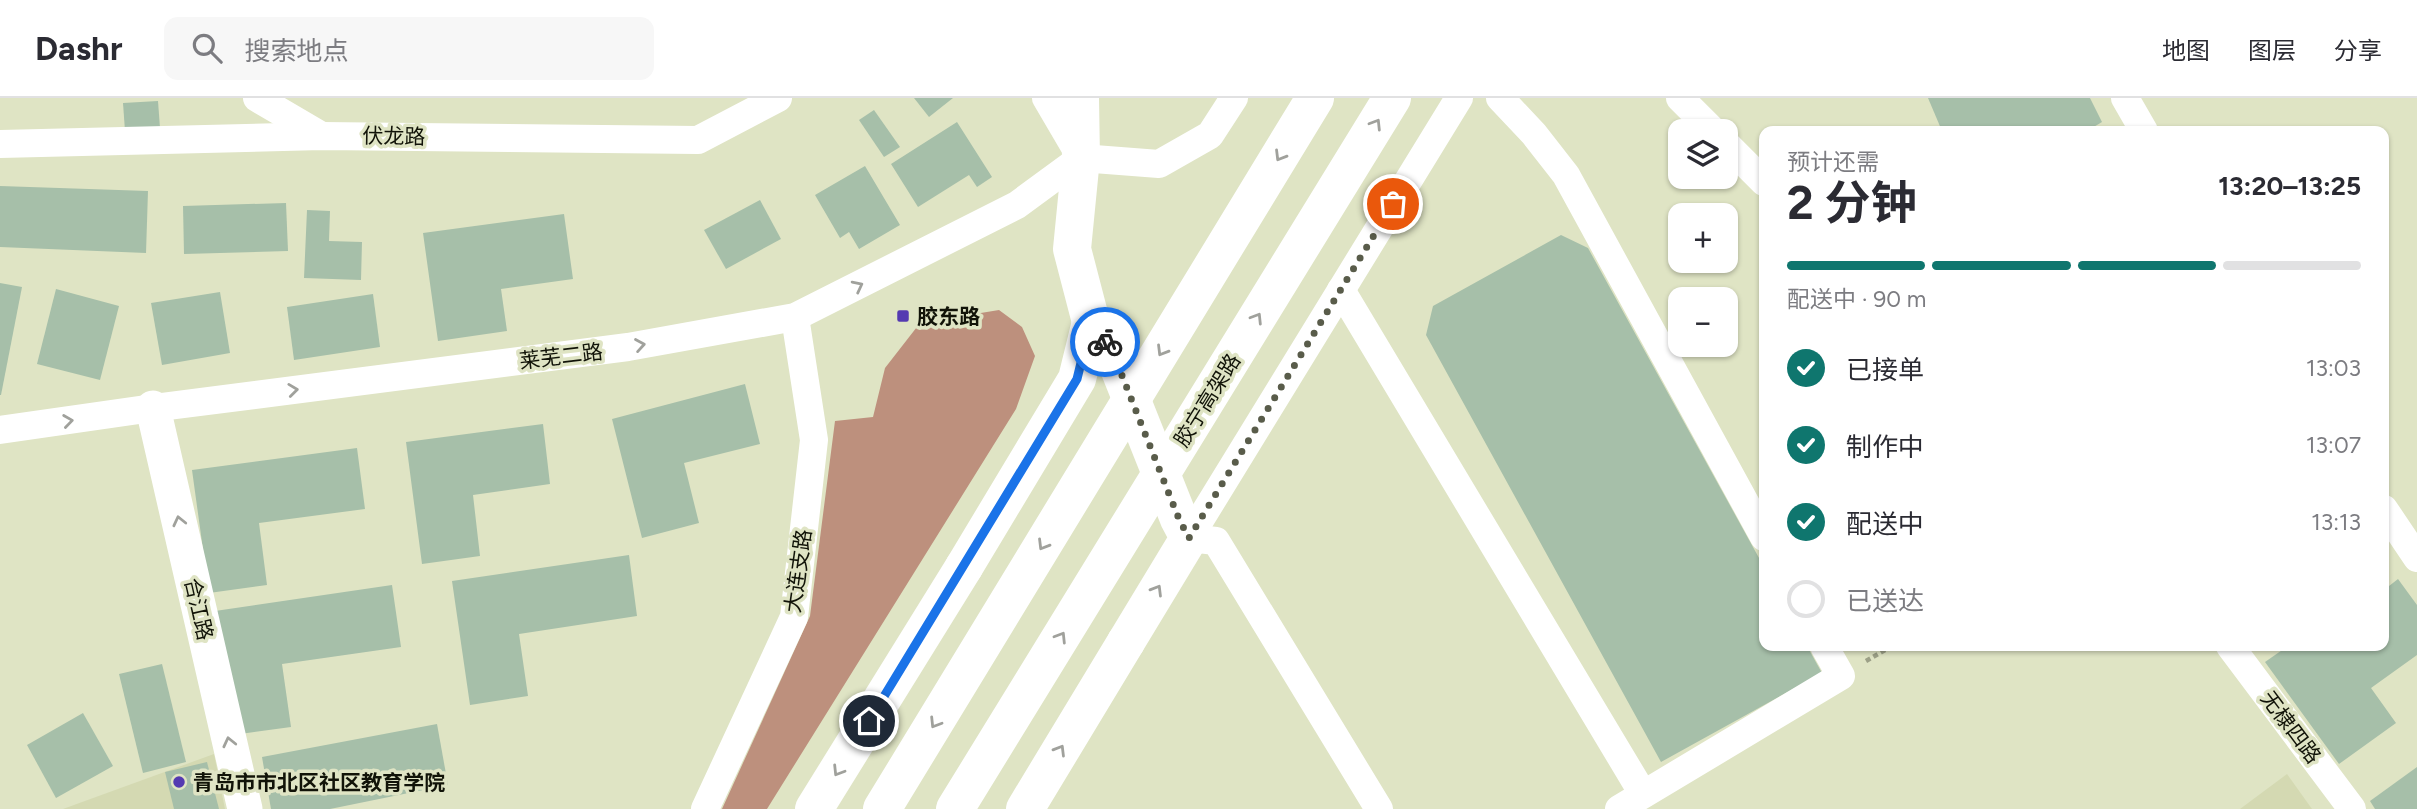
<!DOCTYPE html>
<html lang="zh">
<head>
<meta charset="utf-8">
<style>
  body { margin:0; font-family:Figtree,"Noto Sans SC",sans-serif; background:#f7f7f7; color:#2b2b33; height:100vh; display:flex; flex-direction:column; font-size:26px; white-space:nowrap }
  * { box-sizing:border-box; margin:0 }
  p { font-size:23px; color:#7c7c81 }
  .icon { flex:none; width:38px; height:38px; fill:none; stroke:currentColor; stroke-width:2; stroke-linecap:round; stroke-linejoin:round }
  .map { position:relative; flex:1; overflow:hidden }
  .drawer { position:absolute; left:1759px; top:28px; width:630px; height:525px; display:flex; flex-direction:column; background:#fff; border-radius:14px; box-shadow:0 2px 5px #0004 }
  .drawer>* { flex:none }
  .fabs { position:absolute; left:1668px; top:21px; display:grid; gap:14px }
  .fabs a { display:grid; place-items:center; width:70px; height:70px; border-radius:14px; background:#fff; box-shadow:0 2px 5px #0004; font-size:35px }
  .pin { position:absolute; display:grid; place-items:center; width:60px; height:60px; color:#fff; margin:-30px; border:4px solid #fff; border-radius:50%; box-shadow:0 2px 7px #0007 }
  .courier { position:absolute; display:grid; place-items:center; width:70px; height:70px; margin:-35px; border:5px solid #1a73e8; border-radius:50%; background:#fff; color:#222; box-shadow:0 2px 9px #0007 }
  .headline em { font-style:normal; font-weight:700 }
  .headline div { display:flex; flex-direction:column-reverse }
  .headline { display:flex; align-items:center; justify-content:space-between; height:119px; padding:0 28px }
  h1 { font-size:46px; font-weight:700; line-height:52px }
  .bar { display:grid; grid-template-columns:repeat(4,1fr); gap:10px 7px; align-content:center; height:84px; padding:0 28px }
  .bar i { height:9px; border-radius:5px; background:#e1e1e2 }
  .bar .current { background:#0f766e }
  .bar p { grid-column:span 4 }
  ol { padding:0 28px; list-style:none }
  li { display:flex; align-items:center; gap:21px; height:77px }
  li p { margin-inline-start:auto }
  li .icon { padding:7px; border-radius:50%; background:#0f766e; color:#fff; stroke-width:4 }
  li:last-child { color:#7c7c81 }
  li i { width:38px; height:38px; border:4px solid #e1e1e2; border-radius:50% }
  header { display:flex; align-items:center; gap:42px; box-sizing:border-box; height:98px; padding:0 35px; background:#fff; border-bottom:2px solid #e1e1e2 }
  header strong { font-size:33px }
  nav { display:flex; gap:38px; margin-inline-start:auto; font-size:24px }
  .search { width:490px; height:63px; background:#f7f7f7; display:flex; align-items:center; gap:18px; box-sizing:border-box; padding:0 24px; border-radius:14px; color:#7c7c81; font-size:26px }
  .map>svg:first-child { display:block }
</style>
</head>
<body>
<header>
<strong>Dashr</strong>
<div class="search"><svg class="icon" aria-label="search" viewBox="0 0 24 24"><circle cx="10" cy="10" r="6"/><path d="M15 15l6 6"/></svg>搜索地点</div>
<nav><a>地图</a><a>图层</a><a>分享</a></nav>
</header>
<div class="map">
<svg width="2417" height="711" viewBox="0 0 2417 711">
  <rect width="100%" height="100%" fill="#dfe4c4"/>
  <!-- built -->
  <g fill="#d4d9b2">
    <path d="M214,656L225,711H63Z"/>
    <path d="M2287,676L2312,711H2240Z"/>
  </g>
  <!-- forest -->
  <path fill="#bd907d" d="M999,212L1022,229L1035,258L1016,311L767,711H722L810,518L835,323L873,319L885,270L920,225Z"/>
  <!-- building -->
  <g fill="#a6bfa9">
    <path d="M914,0H953L929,19Z"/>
    <path d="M1928,0H2090L2102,24L2087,33H1942Z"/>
    <path d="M158,3L160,30L125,33L123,5Z"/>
    <path d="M874,12L900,49L884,59L859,22Z"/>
    <path d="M957,24L992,79L977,89L969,77L918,109L891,66Z"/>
    <path d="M865,68L900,127L859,151L849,134L840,140L815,97Z"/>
    <path d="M0,88L148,93L146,155L0,149Z"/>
    <path d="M760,102L781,141L726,171L704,132Z"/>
    <path d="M286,105L288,153L184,156L183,108Z"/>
    <path d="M307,112L330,113L329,143L362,144L361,182L304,180Z"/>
    <path d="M564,116L573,181L501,191L507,233L438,243L423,135Z"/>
    <path d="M1561,137L1588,150L1764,469V548H1807L1822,575L1661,664L1426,237L1433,208Z"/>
    <path d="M0,185L22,189L1,297H0Z"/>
    <path d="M56,191L119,208L100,282L37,266Z"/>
    <path d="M220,194L230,255L162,267L151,205Z"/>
    <path d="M373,196L380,249L294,262L287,209Z"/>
    <path d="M745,286L760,346L684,365L699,425L642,440L612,321Z"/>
    <path d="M543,326L550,386L473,397L480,458L422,466L406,344Z"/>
    <path d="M357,350L365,411L259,425L267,487L209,495L192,372Z"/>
    <path d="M629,457L637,518L519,536L528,598L470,607L452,483Z"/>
    <path d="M2398,481L2417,507V557L2371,590L2396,625L2339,666L2265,564L2288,548H2384V492Z"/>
    <path d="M392,487L401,549L282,566L291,629L233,637L215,513Z"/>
    <path d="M162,566L186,664L143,675L119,576Z"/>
    <path d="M83,615L113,668L56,700L27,647Z"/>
    <path d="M437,626L448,687L330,711H271L262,659Z"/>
    <path d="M207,664L219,711H174L165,674Z"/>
    <path d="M2417,669V711H2375L2370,703Z"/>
  </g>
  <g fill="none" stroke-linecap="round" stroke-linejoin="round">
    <!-- path -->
    <path stroke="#9ca087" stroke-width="4.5" stroke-dasharray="5 3.5" stroke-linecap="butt" d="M1866,563L1892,548"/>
    <!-- minor -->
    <g stroke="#fff" stroke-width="28">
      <path d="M257,0L322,38"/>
      <path d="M1046,0L1080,58"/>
      <path d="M1500,0L1534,36L1566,77L1764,439"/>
      <path d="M1680,0L1713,33"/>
      <path d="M2125,0L2144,33"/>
      <path d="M0,46L322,38L698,42L778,0"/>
      <path d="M1726,46L1764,84"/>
      <path d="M1081,60L1159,66L1210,37L1234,0"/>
      <path d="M1341,192L1643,696"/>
      <path d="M0,332L153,310L628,249L795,219L1017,107L1081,60"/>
      <path d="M2384,411L2417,460"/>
      <path d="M2230,548L2352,711"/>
      <path d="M705,711L794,519L814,342L795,219"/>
      <path d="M1379,711L1216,443L1189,440L1459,0"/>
      <path d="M1619,711L1841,578L1824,548"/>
    </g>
    <!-- tertiary -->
    <path stroke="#fff" stroke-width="35" d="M153,310L245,711"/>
    <!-- secondary -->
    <g stroke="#fff" stroke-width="38">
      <path d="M1080,0L1081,60L1072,151L1091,224L1115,260L1179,421L1189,440L1126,544"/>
      <path d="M964,469L1077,281L1091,224"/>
    </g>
    <!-- trunk -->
    <g stroke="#fff" stroke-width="38">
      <path d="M814,711L964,469"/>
      <path d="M882,711L1315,0"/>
      <path d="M955,711L1392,0"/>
      <path d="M1025,711L1126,544"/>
    </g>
  </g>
  <!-- one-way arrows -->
  <defs><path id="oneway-chevron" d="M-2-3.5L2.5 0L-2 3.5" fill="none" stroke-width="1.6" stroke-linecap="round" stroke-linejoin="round" transform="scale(1.75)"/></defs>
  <g stroke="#a0a19c">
    <use href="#oneway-chevron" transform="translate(1376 26) rotate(-58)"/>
    <use href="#oneway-chevron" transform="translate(1280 58) rotate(121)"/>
    <use href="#oneway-chevron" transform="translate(858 188) rotate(-27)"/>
    <use href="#oneway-chevron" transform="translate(1257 220) rotate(-58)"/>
    <use href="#oneway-chevron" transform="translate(640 247) rotate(-10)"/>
    <use href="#oneway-chevron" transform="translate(1162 253) rotate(121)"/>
    <use href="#oneway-chevron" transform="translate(293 292) rotate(-7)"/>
    <use href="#oneway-chevron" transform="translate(68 323) rotate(-8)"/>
    <use href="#oneway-chevron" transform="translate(179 423) rotate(-103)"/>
    <use href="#oneway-chevron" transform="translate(1043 447) rotate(121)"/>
    <use href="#oneway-chevron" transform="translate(1157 492) rotate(-59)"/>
    <use href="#oneway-chevron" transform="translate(1061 539) rotate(-58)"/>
    <use href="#oneway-chevron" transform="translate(935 625) rotate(122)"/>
    <use href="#oneway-chevron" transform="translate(229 644) rotate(-103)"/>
    <use href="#oneway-chevron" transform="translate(1060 652) rotate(-59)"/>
    <use href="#oneway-chevron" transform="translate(838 673) rotate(122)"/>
  </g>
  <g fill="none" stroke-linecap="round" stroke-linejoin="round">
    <!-- done -->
    <path stroke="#595c4a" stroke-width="7" stroke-dasharray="0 12.6" d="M1105,244L1115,260L1179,421L1189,440L1393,106"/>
    <!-- route -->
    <path stroke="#1a73e8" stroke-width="9" d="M869,623L1077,281L1091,224L1105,244"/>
  </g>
  <!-- markers -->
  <g fill="#543ab1" stroke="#dfe4c4" stroke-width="2.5">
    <rect x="896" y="211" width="14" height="14" rx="3.5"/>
    <circle cx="179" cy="684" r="7"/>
  </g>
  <g text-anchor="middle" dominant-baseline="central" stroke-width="7" stroke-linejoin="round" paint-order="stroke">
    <!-- street labels -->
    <g font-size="21" fill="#111308" stroke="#dfe4c4">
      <text transform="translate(394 38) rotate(1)">伏龙路</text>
      <text transform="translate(561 258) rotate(-7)">莱芜二路</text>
      <text transform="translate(1207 302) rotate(-58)">胶宁高架路</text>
      <text transform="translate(798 473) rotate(-82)">大连支路</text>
      <text transform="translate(199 511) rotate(77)">合江路</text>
      <text transform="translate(2291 629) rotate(53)">无棣四路</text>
    </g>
    <!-- poi labels -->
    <g font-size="21" font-weight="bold" fill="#111308" stroke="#dfe4c4" text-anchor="start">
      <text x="917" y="218">胶东路</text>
      <text x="193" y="684">青岛市市北区社区教育学院</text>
    </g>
  </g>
</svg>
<div class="fabs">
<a><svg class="icon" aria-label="layers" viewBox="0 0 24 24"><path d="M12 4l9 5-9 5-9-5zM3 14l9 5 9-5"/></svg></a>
<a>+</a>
<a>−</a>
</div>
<div class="pin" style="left:1393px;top:106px;background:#ea580c"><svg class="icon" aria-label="bag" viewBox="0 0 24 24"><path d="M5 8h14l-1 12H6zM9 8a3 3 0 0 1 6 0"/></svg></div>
<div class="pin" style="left:869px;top:623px;background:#1f2937"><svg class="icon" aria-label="home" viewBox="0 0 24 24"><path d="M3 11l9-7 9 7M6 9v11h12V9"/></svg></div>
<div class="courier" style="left:1105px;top:244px"><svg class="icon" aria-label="bike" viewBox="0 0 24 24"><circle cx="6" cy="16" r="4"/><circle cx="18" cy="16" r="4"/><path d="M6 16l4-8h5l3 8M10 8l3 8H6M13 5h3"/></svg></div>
<section class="drawer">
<div class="headline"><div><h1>2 分钟</h1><p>预计还需</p></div><em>13:20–13:25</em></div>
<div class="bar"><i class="current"></i><i class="current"></i><i class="current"></i><i></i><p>配送中 · 90 m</p></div>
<ol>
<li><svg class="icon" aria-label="check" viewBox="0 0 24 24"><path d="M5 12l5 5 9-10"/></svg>已接单<p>13:03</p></li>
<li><svg class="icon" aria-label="check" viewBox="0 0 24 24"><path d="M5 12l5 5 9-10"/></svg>制作中<p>13:07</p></li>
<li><svg class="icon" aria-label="check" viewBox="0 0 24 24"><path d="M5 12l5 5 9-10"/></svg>配送中<p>13:13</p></li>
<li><i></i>已送达</li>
</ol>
</section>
</div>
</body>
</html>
